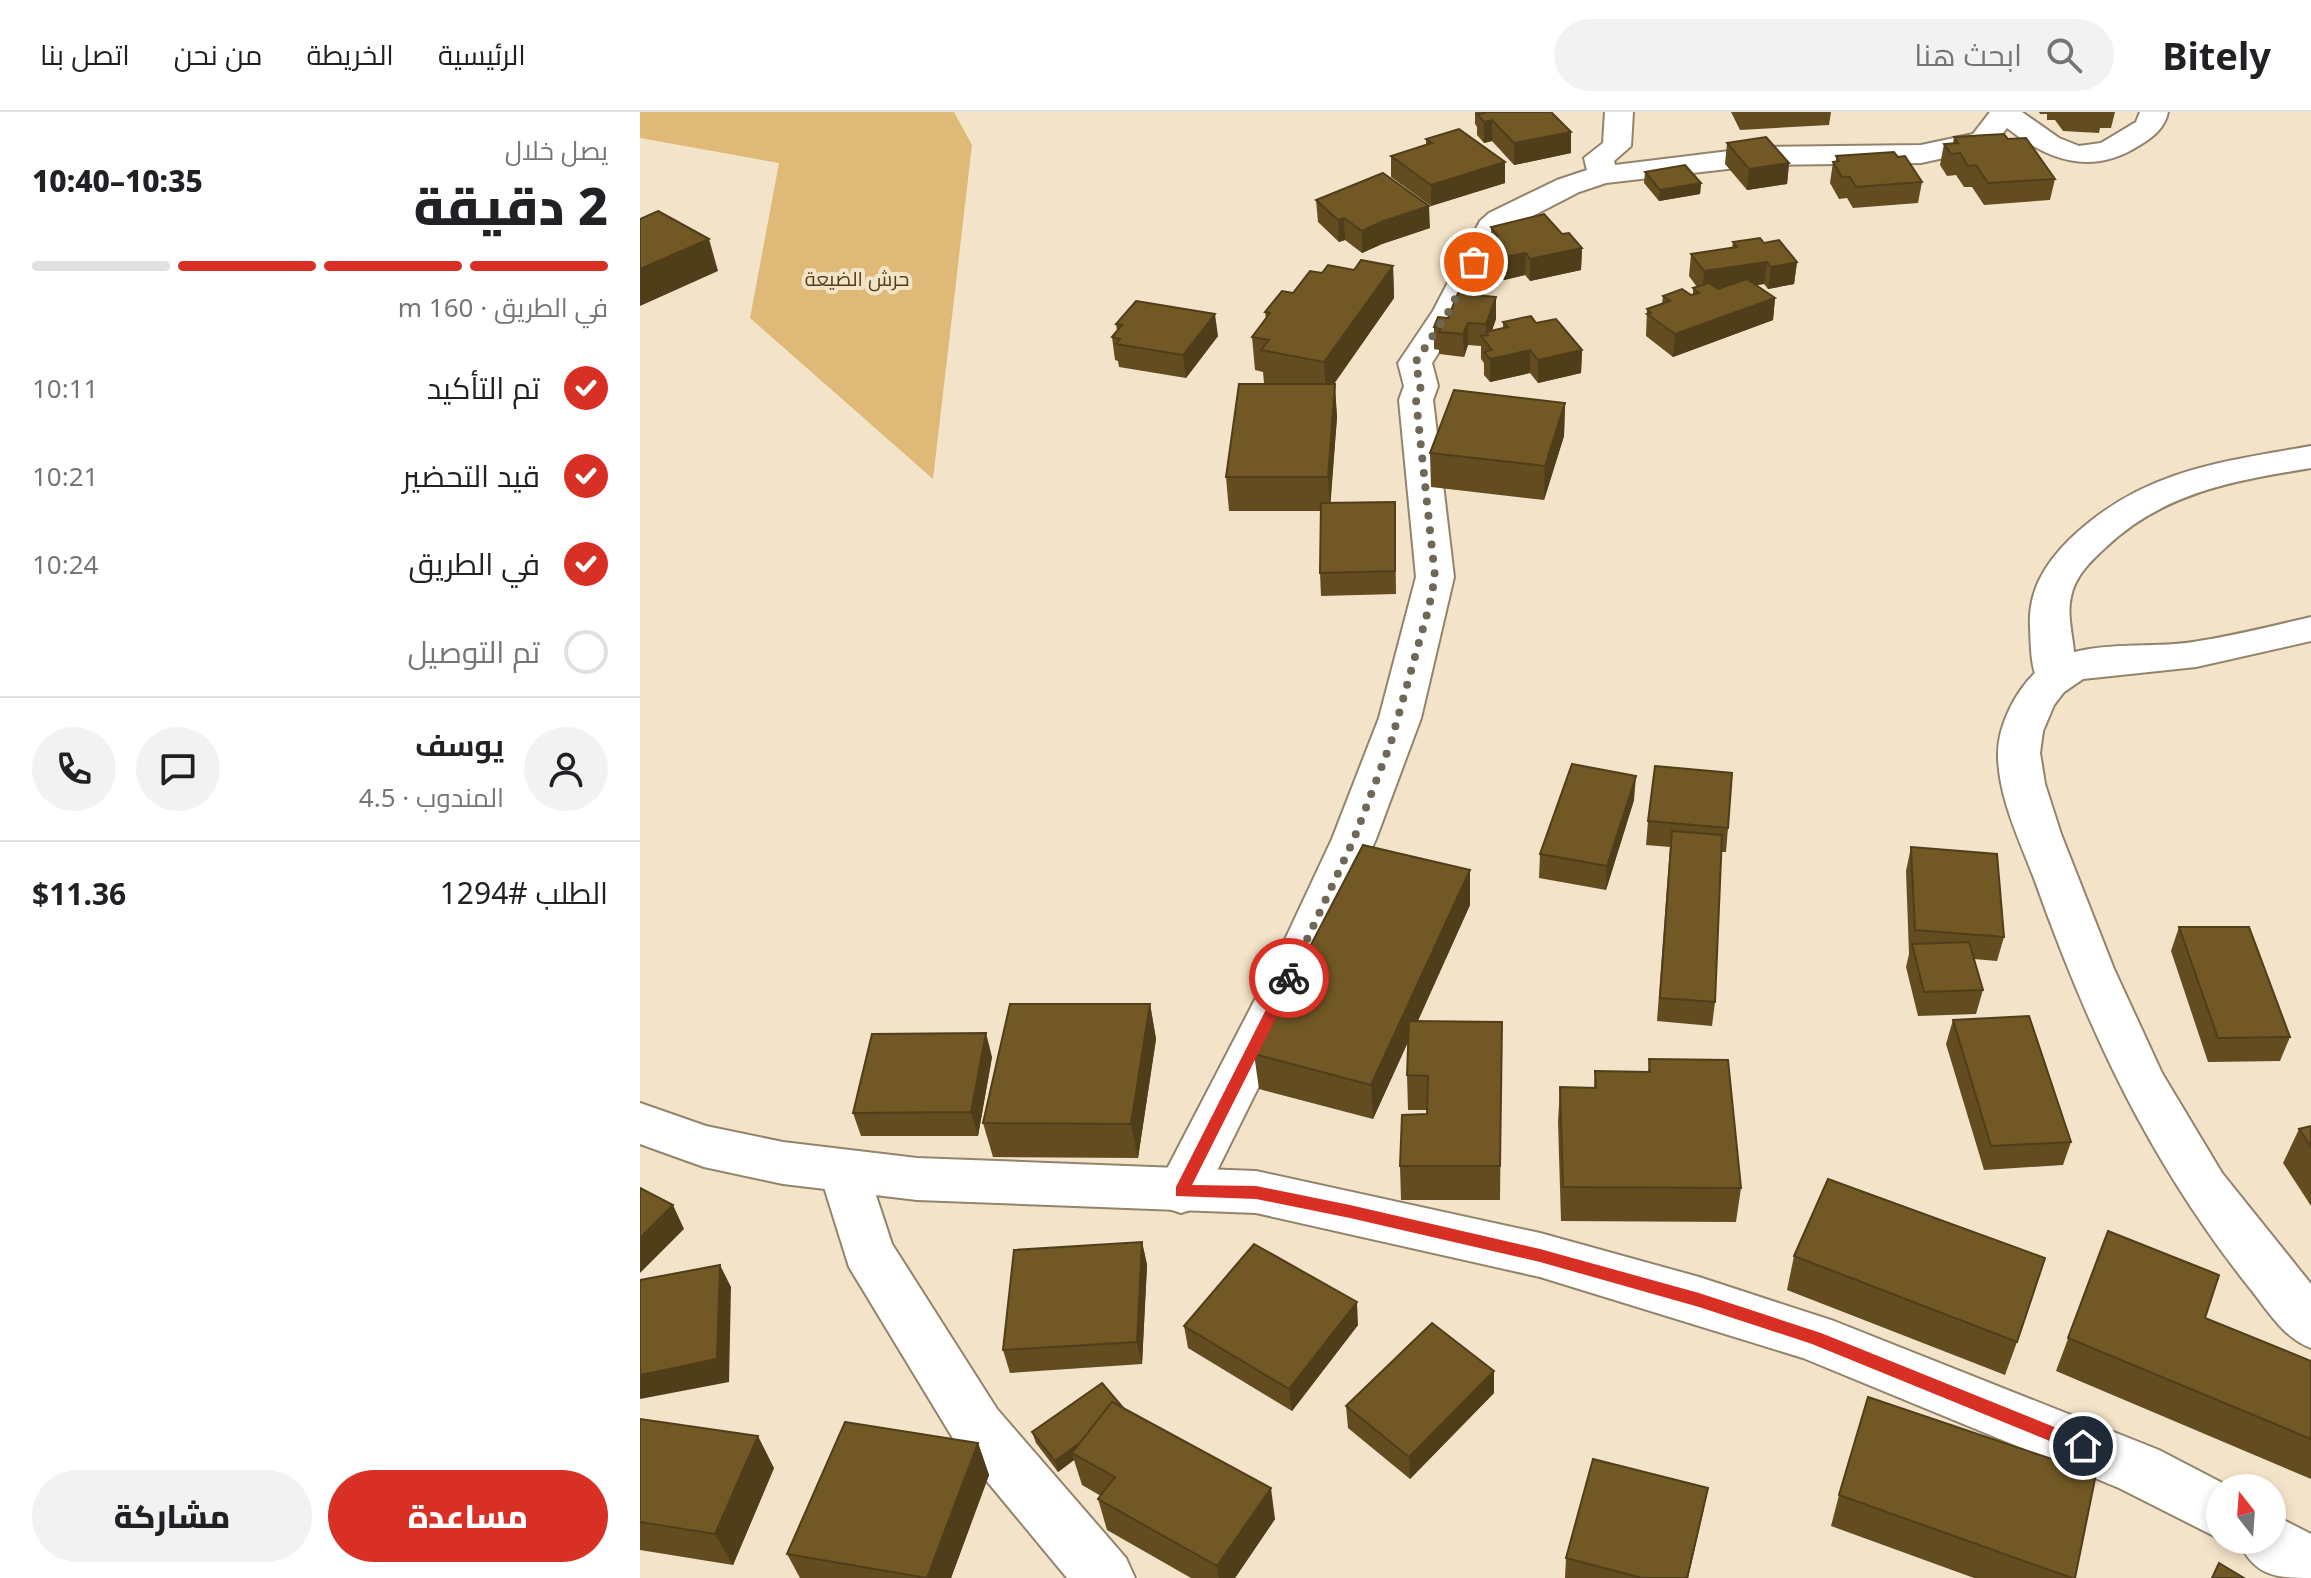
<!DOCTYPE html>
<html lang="ar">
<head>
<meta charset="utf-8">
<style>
  body { margin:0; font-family:"Noto Sans",Cairo,sans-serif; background:#f2f2f2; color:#202124; direction:rtl; height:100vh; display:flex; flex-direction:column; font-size:30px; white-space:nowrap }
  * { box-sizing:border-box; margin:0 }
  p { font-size:26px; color:#757577 }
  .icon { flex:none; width:44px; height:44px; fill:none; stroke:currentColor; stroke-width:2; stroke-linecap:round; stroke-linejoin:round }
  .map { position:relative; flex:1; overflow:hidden; direction:ltr }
  .side { display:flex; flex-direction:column; background:#fff; width:640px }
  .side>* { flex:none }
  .needle { width:52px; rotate:343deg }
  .controls { position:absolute; left:1566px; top:1362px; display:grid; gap:16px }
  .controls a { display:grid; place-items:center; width:80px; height:80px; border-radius:50%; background:#fff; box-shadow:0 4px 12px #0003; font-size:40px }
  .pin { position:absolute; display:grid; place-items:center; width:68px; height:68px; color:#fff; margin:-34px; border:4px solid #fff; border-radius:50%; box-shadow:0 2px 8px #0007 }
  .courier { position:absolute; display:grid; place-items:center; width:80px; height:80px; margin:-40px; border:6px solid #d93025; border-radius:50%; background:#fff; color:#222; box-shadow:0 2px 10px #0007 }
  .headline em { font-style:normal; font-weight:800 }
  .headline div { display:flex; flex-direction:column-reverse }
  .headline { display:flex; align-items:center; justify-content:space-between; height:136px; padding:0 32px }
  h1 { font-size:52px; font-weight:800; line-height:60px }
  .bar { display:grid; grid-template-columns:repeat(4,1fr); gap:12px 8px; align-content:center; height:96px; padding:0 32px }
  .bar i { height:10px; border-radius:6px; background:#e0e0e0 }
  .bar .current { background:#d93025 }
  .bar p { grid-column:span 4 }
  .line { display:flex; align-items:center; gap:20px; padding:0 32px; border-top:2px solid #e0e0e0 }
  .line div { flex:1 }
  .round { display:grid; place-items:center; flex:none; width:84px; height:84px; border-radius:42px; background:#f2f2f2 }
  ol { padding:0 32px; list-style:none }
  li { display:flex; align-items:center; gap:24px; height:88px }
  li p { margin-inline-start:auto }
  li .icon { padding:8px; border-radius:50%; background:#d93025; color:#fff; stroke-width:4 }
  li:last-child { color:#757577 }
  li i { width:44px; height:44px; border:4px solid #e0e0e0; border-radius:50% }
  .action { display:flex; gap:16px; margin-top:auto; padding:16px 32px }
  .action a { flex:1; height:92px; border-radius:48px; background:#d93025; color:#fff; font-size:32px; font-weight:800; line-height:92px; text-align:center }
  .action a+a { background:#f2f2f2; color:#202124 }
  header { display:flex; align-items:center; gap:48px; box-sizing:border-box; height:112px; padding:0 40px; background:#fff; border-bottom:2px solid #e0e0e0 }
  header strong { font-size:38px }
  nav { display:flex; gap:44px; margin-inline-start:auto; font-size:28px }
  .search { width:560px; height:72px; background:#f2f2f2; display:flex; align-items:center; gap:20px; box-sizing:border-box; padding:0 28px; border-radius:44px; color:#757577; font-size:30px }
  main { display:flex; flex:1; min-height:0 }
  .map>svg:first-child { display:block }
</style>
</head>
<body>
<header>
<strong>Bitely</strong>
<div class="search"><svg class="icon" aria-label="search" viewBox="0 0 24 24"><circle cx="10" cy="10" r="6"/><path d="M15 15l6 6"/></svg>ابحث هنا</div>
<nav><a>الرئيسية</a><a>الخريطة</a><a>من نحن</a><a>اتصل بنا</a></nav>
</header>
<main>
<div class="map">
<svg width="1671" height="1466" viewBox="0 0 1671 1466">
  <rect width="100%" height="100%" fill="#f3e3c8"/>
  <!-- green -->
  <path fill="#deb978" d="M0,0H314L332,33L293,367L110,206L139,51L0,26Z"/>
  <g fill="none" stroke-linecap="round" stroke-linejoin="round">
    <!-- street casing -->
    <g stroke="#92846c" stroke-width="4">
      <g id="street">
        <path d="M965,0H993L991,34L974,49L975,53L1122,35L1281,33L1333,22L1350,0H1382L1419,26L1439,34L1461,31L1496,10L1500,0H1528C1525,16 1513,25 1500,33C1452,64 1409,49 1367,16L1353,35L1281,51L1122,53L966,71L939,80L864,119L825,199L792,251L798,274L793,288L814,465L781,606L736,727L680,851L559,1095L541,1101L523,1095L515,1080L634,851L692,727L739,606L776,465L759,288L764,274L758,251L793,199L840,109L849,101L917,68L947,58L944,46L963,31Z"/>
        <path d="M1671,334V356C1593,369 1524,380 1465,436C1450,450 1435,464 1431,485C1424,512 1444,551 1429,574L1415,578L1401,574C1390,558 1391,534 1390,515C1388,479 1405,452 1429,428C1500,359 1578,350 1671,334Z"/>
        <path d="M205,1038L223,1044L252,1132L357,1297L486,1446L495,1466H427L317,1333L209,1155L179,1059L187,1044Z"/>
      </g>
    </g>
    <!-- secondary casing -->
    <g stroke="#92846c" stroke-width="4">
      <g id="secondary">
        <path d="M1671,505V529L1556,555L1443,567L1424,580L1414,593L1403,619L1400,641L1405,672L1421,722L1474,857L1522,961L1582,1061L1671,1172V1236C1642,1225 1627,1197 1608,1174C1508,1047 1449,920 1395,769C1380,729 1358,685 1358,642C1358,614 1375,580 1395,561C1434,524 1504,538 1553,530C1593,524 1632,514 1671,505Z"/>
        <path d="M0,991L66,1014L143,1030L277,1046L616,1059L900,1121L1059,1165L1194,1209L1519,1338L1592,1376H1580V1427L1479,1376L1163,1246L900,1165L616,1101L277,1088L143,1072L64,1055L0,1032Z"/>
        <path d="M1632,1402L1671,1422V1466C1635,1466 1614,1464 1598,1428H1632Z"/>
      </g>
    </g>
    <!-- street -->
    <use href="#street" fill="#fff" fill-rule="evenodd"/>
    <!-- secondary -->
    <use href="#secondary" fill="#fff" fill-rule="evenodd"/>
  </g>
  <!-- wall -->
  <g fill="#624c20">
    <path d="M835,0H911L931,20V41L874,53L852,29L844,31L837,23V15L835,12Z"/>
    <path d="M1091,0H1191L1189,13L1100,18Z"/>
    <path d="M1399,0H1475L1471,16H1460L1459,21L1423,19L1415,8H1407V2H1400Z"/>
    <path d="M1314,25L1368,27L1415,67L1410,88L1344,93L1332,75H1324L1316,63L1307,64L1300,53L1304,32L1313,31Z"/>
    <path d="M786,27L865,50V71L791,94L751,65V44L786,33Z"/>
    <path d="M1087,31L1149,51L1147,72L1107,78L1085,52Z"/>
    <path d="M1196,44L1258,45L1282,70L1278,91L1213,96L1207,86L1199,87L1190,71L1193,50L1196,49Z"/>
    <path d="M1005,60L1061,71L1060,82L1019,89L1004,71Z"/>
    <path d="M676,88L790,116L742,132L722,141L705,128L699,130L678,110Z"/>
    <path d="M851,115L922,122L942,136L941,158L890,169L885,163L864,168L852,153Z"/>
    <path d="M1093,130L1124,131L1157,150L1154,172L1128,177L1124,172L1116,173L1135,186L1133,208L1033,245L1006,224L1007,197L1022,192L1023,184L1053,183V176L1057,175L1049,164L1051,142L1092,136Z"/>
    <path d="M753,154L754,186L694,272L697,305L690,391L755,390L756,482L681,484L680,461L681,399H589L586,365L624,271L623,260L615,258L612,225L626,207L625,200L682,161Z"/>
    <path d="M856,185V207L852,219L863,216V210L896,211L942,238L941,261L898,271L890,261L850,270L844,263V251L841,247V234L828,233L824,245L799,242V238L794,237V215L808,206Z"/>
    <path d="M476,212L578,224L546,266L479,255L478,249L475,248L472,225L477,219Z"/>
    <path d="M925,291L924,324L904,388L791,375L790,341Z"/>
    <path d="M994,688L966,778L899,766L900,742Z"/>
    <path d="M1008,709L1088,716L1086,740H1081L1075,890L1072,914L1017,909L1030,735L1006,733Z"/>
    <path d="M1271,735L1364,825L1357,849L1334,847L1343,878L1336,902L1278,904L1266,855L1269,842L1266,759Z"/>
    <path d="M830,793L778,909L862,910L860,1088H761L760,1054L787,1002V998H768L767,963L768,930L733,1007L619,977L614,942Z"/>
    <path d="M1539,815L1650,925L1640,949L1568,950L1531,839Z"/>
    <path d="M510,892L516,927L498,1046L353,1045L343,1011Z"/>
    <path d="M1313,908L1431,1030L1423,1053L1344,1058L1306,932Z"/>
    <path d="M352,945L338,1024H221L213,1001Z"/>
    <path d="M1009,947L1101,1076L1096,1110L921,1109L918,1010L920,975L954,976L955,959L1008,960Z"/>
    <path d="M1671,1014V1094L1643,1051L1659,1017Z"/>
    <path d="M1468,1119L1565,1206L1671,1249V1367L1416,1259Z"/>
    <path d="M502,1130L507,1153L502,1252L370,1261L363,1238Z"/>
    <path d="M1154,1144L1377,1230L1365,1263L1147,1178Z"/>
    <path d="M718,1213L652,1299L548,1236L544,1214Z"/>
    <path d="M854,1281L770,1367L708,1316L706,1294Z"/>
    <path d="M484,1297L635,1407L595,1466H551L467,1418L458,1387L461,1384L442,1373L434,1348L418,1360L396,1331L392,1320Z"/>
    <path d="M0,1307L134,1356L93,1453L0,1438Z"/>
    <path d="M338,1331L349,1363L311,1466H160L147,1442Z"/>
    <path d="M1199,1383L1435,1466H1334L1191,1414Z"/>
    <path d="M1064,1397L1048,1466H925L926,1446Z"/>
  </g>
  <!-- shaded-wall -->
  <g fill="#503e1a">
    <path d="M852,8V29L844,31V10Z"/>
    <path d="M931,20V41L874,53V31Z"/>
    <path d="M865,50V71L791,94V73Z"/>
    <path d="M1149,51L1147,72L1107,78L1109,57Z"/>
    <path d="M1061,71L1060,82L1019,89L1020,78Z"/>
    <path d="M789,94L790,116L742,132L722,141V119L741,110Z"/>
    <path d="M704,106L705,128L699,130L698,108Z"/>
    <path d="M69,127L78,159L0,194V157Z"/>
    <path d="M942,136L941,158L890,169V147Z"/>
    <path d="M886,141L885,163L864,168V145Z"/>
    <path d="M1127,150L1124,172L1062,182L1064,159Z"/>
    <path d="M1157,150L1154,172L1128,177L1131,155Z"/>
    <path d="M753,154L754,186L686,283L684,250Z"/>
    <path d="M856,185V207L848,227V223L846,220V231V212Z"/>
    <path d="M1135,186L1133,208L1033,245L1035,222Z"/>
    <path d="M575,202L578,224L546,266L543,243Z"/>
    <path d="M828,211V233L824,245L823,222Z"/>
    <path d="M890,238V261L850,270V247Z"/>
    <path d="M942,238L941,261L898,271V248Z"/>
    <path d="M695,272L697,305L690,399L688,365Z"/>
    <path d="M925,291L924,324L904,388L905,354Z"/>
    <path d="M996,664L994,688L966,778L967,754Z"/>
    <path d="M830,758V793L733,1007L731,973Z"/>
    <path d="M510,892L516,927L498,1046L491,1012Z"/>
    <path d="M346,921L352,945L338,1024L331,1000Z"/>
    <path d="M33,1093L44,1117L0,1161V1126Z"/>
    <path d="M502,1130L507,1153L502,1252L497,1230Z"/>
    <path d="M80,1153L91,1175L89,1270L0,1287V1263Z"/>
    <path d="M717,1190L718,1213L652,1299L649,1277Z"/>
    <path d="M854,1259V1281L770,1367L769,1345Z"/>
    <path d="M485,1298L432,1341L434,1348L418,1360L415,1349Z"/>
    <path d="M118,1324L134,1356L93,1453L75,1422Z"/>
    <path d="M338,1331L349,1363L311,1466H287Z"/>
    <path d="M631,1376L635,1407L595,1466H579L577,1454Z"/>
    <path d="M1068,1376L1048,1466H1047Z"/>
  </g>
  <!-- building -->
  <g fill="#725825" stroke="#503e1a" stroke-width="2">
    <path d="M843,0H911L931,20L874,31L852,8L844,10L837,2L844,1Z"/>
    <path d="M819,17L865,50L791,73L751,44L792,31L786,27Z"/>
    <path d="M1364,22L1368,27L1386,26L1415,67L1348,71L1336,53L1328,54L1320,41L1311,42L1304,32L1318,31L1314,25Z"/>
    <path d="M1126,25L1149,51L1109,57L1087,31Z"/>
    <path d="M1254,40L1258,45L1265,44L1282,70L1216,75L1210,65H1202L1193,50L1199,49L1196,44Z"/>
    <path d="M1045,53L1061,71L1020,78L1005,60Z"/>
    <path d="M743,61L789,94L741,110L722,119L704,106L698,108L676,88Z"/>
    <path d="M18,99L69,127L0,157V107Z"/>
    <path d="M904,102L922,122L929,121L942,136L890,147L886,141L864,145L853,131L856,130L853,125L858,124L851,115Z"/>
    <path d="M1120,126L1124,131L1139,128L1157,150L1131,155L1127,150L1064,159L1051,142L1097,135L1093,130Z"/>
    <path d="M721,148L753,154L684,250L621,238L629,228L612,225L630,201L625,200L642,179L653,181L670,159L682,161L688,153L714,158Z"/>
    <path d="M1107,167L1135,186L1035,222L1007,202L1011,201L1007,197L1030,189L1023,184L1042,177L1051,183L1059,181L1053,176L1069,171L1078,177Z"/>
    <path d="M818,181L856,185L846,212L828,211L823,222L799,220L801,215H794L798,205L808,206Z"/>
    <path d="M496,189L575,202L543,243L476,232L480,227L472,225L482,213L476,212Z"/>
    <path d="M891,204L896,211L916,207L942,238L898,248L890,238L850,247L844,240L852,238L841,224L848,223L846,220L868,215L863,210Z"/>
    <path d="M599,272H695L688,365H586Z"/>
    <path d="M814,278L925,291L905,354L790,341Z"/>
    <path d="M755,390V459L680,461L681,391Z"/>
    <path d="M932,652L996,664L967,754L900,742Z"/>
    <path d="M1015,654L1092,661L1088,716L1008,709Z"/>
    <path d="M1032,719L1082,723L1075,890L1020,886Z"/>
    <path d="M723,733L830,758L731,973L614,942Z"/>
    <path d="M1271,735L1357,742L1364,825L1275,818Z"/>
    <path d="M1539,815H1609L1650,925L1578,926Z"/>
    <path d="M1329,830L1343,878L1284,880L1272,832Z"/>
    <path d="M370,892H510L491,1012L343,1011Z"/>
    <path d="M1389,904L1431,1030L1351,1034L1313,908Z"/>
    <path d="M769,909L862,910L860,1054H760L762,1003L787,1002L788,964L767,963Z"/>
    <path d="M346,921L331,1000L213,1001L232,922Z"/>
    <path d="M1009,947L1088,948L1101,1076L923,1075L920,975L956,976L955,959L1010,960Z"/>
    <path d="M1671,1014V1035L1659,1017Z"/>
    <path d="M1188,1067L1405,1146L1377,1230L1154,1144Z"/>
    <path d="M0,1076L33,1093L0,1126Z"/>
    <path d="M1468,1119L1579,1163L1565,1206L1671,1249V1327L1428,1226Z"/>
    <path d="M502,1130L497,1230L363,1238L374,1138Z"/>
    <path d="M614,1132L717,1190L649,1277L544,1214Z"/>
    <path d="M80,1153L77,1247L0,1263V1168Z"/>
    <path d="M792,1211L854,1259L769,1345L706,1294Z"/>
    <path d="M462,1271L484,1297L472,1290L441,1330L415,1349L392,1320Z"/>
    <path d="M1228,1285L1456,1362L1435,1466H1432L1199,1383Z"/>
    <path d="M472,1290L631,1376L577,1454L458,1387L475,1365L432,1341Z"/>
    <path d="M0,1307L118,1324L75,1422L0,1410Z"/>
    <path d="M205,1310L338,1331L287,1466L147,1442Z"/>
    <path d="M953,1347L1068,1376L1047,1466H1002L926,1446Z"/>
    <path d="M1579,1451L1604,1466H1572Z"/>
  </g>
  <!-- route -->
  <path fill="#d93025" d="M649,861L656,866L552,1073L616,1074L710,1093L900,1137L1059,1181L1181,1221L1449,1329V1340H1437L1172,1232L1059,1195L900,1150L710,1106L616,1087L536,1084V1075L642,866Z"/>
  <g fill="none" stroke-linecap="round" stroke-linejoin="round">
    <!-- done -->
    <path stroke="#706757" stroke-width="8" stroke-dasharray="0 14.4" d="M649,866L714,727L751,630L789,495L795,465L776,288L781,274L775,251L809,199L834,150"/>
  </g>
  <g text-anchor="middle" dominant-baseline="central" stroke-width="8" stroke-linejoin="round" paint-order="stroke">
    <!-- far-park labels -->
    <g font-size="20" fill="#533e16" stroke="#f3e3c8">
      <text x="217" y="166">حرش الضيعة</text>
    </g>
  </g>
</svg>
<div class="controls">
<a><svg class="needle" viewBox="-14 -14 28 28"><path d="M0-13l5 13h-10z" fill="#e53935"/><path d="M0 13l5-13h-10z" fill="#757577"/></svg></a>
</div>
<div class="pin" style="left:834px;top:150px;background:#ea580c"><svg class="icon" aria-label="bag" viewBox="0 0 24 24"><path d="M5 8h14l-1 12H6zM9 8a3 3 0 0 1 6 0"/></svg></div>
<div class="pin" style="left:1443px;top:1334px;background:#1f2937"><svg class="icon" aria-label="home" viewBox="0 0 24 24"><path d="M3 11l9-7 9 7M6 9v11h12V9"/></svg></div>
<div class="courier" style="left:649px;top:866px"><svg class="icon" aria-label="bike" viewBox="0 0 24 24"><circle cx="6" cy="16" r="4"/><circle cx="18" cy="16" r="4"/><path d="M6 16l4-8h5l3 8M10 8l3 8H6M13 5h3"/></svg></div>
</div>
<section class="side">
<div class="headline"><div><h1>2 دقيقة</h1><p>يصل خلال</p></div><em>10:35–10:40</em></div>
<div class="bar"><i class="current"></i><i class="current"></i><i class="current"></i><i></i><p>في الطريق · 160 m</p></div>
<ol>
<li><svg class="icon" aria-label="check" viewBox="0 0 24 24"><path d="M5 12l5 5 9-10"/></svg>تم التأكيد<p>10:11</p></li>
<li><svg class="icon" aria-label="check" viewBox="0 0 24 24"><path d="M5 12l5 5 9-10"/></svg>قيد التحضير<p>10:21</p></li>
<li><svg class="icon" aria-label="check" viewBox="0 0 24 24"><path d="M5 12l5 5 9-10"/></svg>في الطريق<p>10:24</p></li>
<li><i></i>تم التوصيل</li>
</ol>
<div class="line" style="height:144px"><a class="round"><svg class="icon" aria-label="person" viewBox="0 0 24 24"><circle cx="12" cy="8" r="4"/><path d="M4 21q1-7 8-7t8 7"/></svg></a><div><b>يوسف</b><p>المندوب · 4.5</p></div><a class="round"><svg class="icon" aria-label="chat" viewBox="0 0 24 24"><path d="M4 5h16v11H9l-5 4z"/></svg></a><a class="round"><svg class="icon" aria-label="phone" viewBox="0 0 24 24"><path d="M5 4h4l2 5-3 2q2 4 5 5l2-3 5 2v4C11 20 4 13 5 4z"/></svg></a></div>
<div class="line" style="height:104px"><div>الطلب #1294</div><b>$11.36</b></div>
<div class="action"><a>مساعدة</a><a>مشاركة</a></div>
</section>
</main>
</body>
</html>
